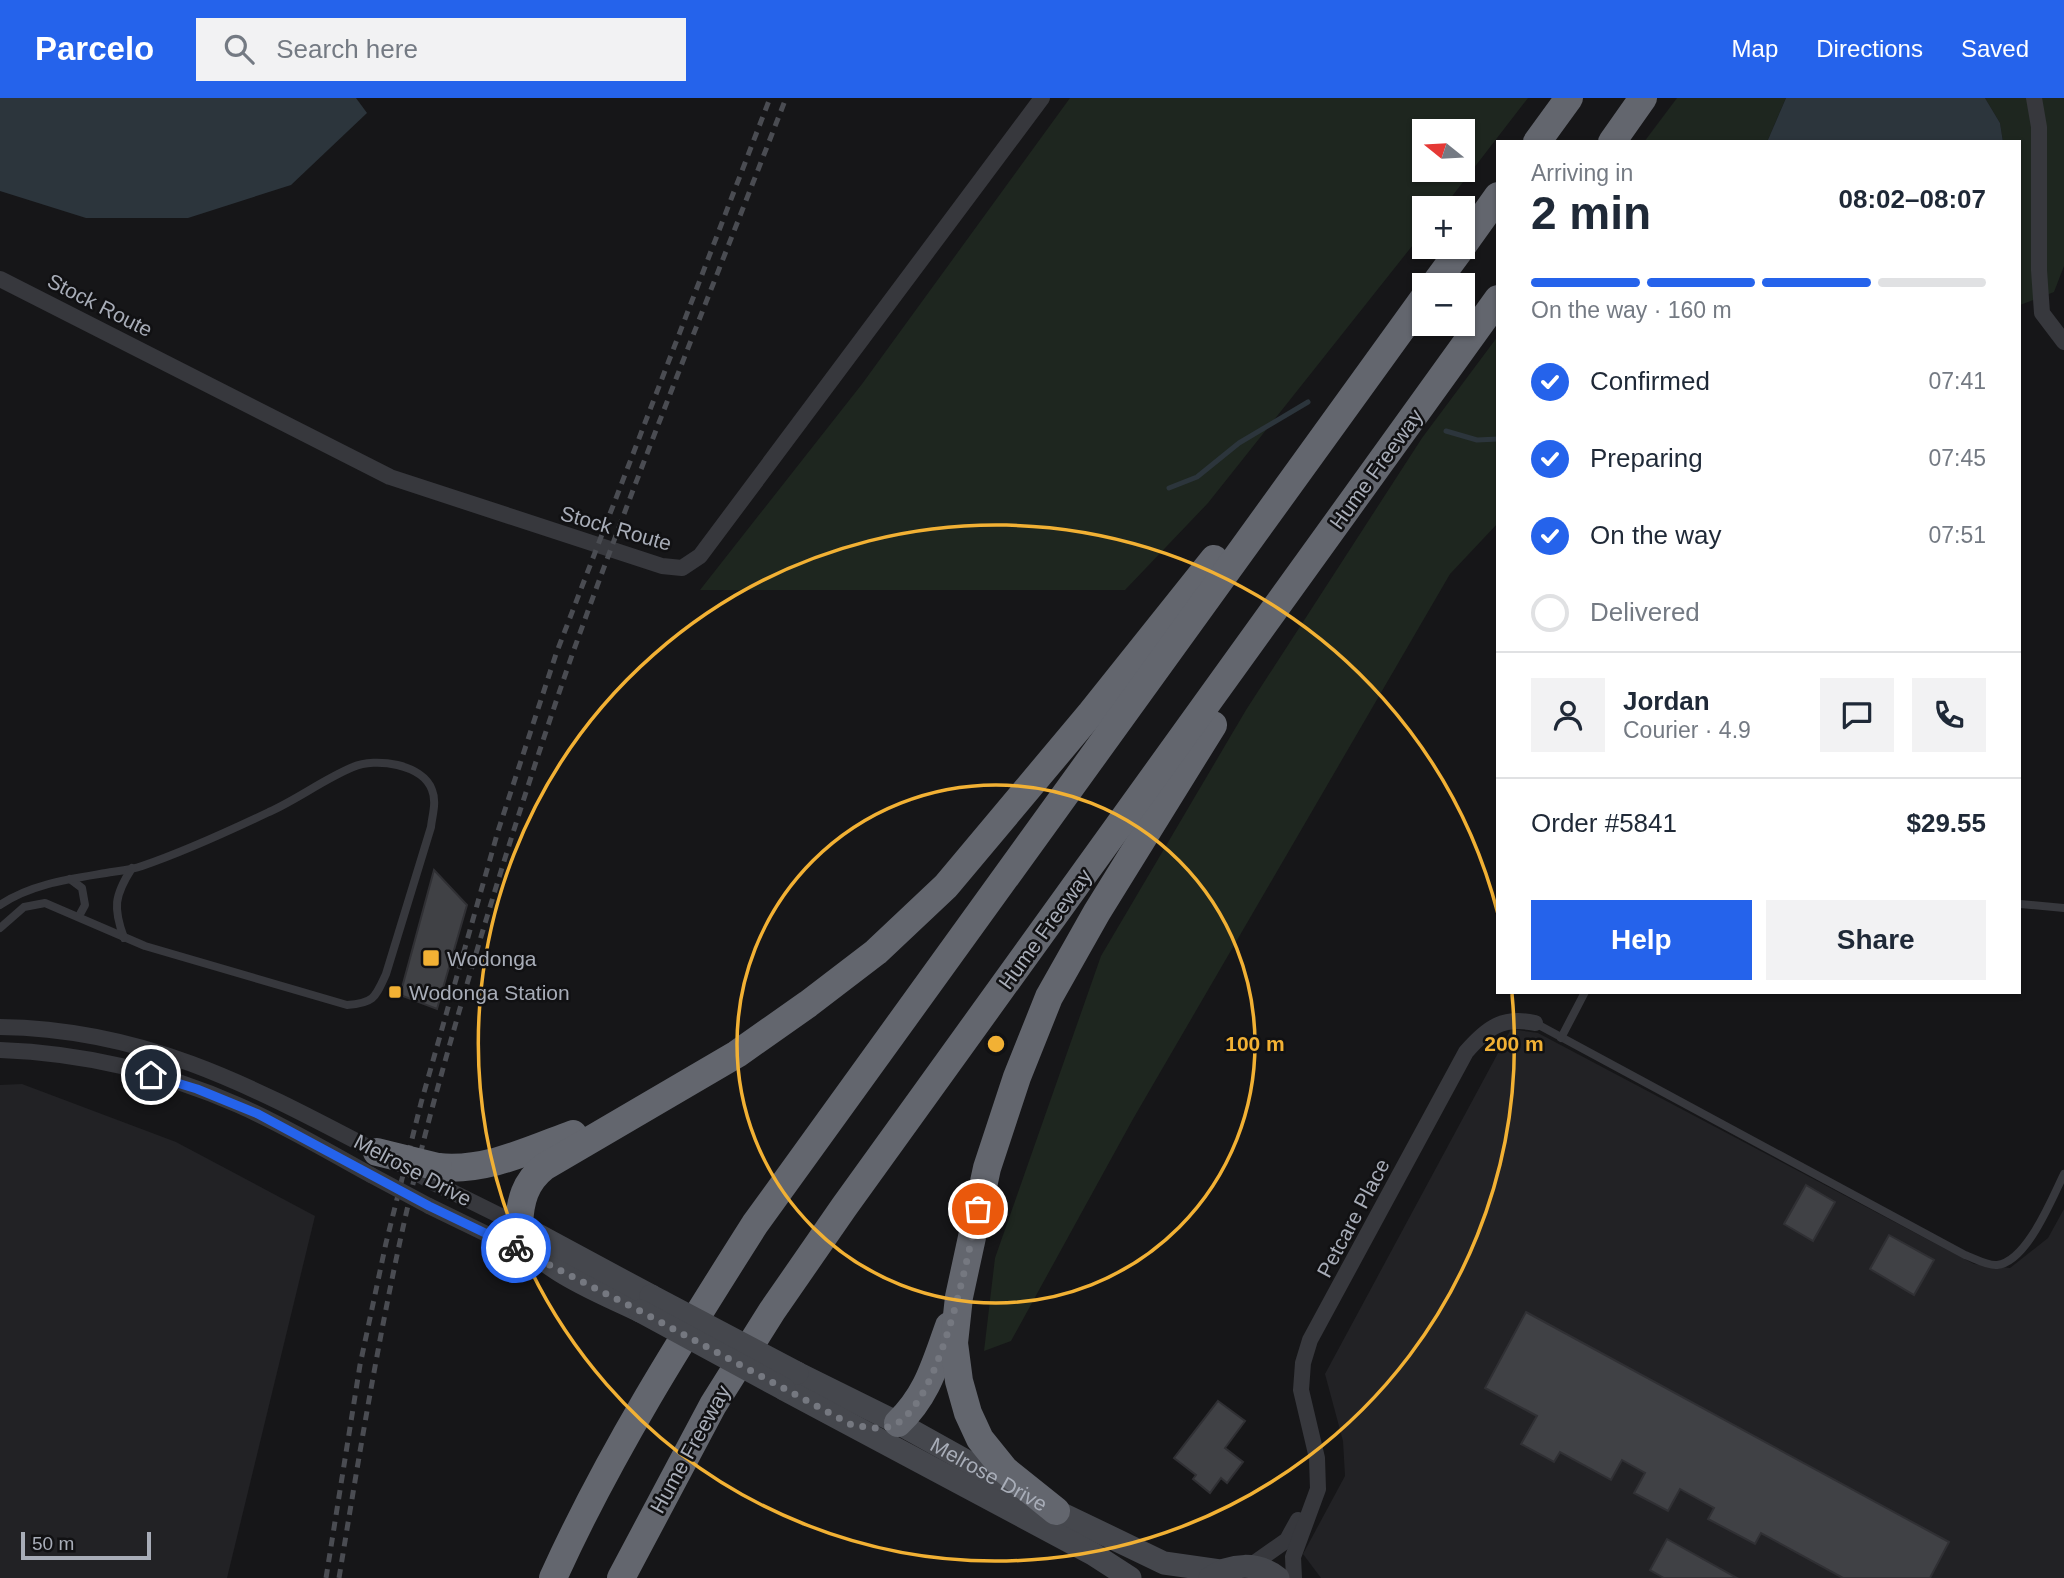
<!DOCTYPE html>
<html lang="en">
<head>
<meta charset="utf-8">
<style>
  body { margin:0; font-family:Arial,sans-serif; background:#f2f2f3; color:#1f2937; height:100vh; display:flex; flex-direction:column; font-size:26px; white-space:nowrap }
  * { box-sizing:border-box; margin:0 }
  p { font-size:23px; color:#747a83 }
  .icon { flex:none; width:38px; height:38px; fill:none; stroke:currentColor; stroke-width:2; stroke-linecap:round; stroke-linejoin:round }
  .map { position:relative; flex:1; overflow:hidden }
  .side { position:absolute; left:1496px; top:42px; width:525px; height:854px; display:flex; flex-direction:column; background:#fff; border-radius:0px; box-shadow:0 2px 5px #0004 }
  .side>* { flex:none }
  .needle { width:46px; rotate:288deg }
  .fabs { position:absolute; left:1412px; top:21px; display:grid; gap:14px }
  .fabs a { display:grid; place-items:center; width:63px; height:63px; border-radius:0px; background:#fff; box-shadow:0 2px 5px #0004; font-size:35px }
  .scale { position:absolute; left:21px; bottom:18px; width:130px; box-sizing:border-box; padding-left:7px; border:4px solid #a8adb8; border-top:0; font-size:19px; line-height:24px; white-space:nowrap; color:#a8adb8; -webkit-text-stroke:5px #111113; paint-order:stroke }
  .pin { position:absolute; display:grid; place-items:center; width:60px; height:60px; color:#fff; margin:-30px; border:4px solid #fff; border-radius:50%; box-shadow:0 2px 7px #0007 }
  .courier { position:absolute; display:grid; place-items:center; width:70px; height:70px; margin:-35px; border:5px solid #2563eb; border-radius:50%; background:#fff; color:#222; box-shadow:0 2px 9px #0007 }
  .overview em { font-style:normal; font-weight:700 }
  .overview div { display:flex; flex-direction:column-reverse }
  .overview { display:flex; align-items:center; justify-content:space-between; height:119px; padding:0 35px }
  h1 { font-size:46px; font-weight:700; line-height:52px }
  .bar { display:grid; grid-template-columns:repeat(4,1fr); gap:10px 7px; align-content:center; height:84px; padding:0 35px }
  .bar i { height:9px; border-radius:5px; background:#e0e1e3 }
  .bar .current { background:#2563eb }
  .bar p { grid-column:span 4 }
  .line { display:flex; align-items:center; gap:18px; padding:0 35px; border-top:2px solid #e0e1e3 }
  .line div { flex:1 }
  .round { display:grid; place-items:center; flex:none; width:74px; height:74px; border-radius:0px; background:#f2f2f3 }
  ol { padding:0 35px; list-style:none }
  li { display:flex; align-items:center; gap:21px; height:77px }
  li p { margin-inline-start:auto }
  li .icon { padding:7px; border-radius:50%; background:#2563eb; color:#fff; stroke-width:4 }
  li:last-child { color:#747a83 }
  li i { width:38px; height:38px; border:4px solid #e0e1e3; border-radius:50% }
  .cta { display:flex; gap:14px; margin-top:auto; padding:14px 35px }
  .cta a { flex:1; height:80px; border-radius:0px; background:#2563eb; color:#fff; font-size:28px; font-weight:700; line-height:80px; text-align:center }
  .cta a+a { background:#f2f2f3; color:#1f2937 }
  header { display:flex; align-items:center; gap:42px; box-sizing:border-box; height:98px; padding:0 35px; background:#2563eb; color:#fff }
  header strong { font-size:33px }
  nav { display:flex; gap:38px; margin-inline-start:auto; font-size:24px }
  .search { width:490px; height:63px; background:#f2f2f3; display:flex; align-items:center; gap:18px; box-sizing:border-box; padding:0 24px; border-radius:0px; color:#747a83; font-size:26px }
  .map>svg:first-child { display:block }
</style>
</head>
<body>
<header>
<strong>Parcelo</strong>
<div class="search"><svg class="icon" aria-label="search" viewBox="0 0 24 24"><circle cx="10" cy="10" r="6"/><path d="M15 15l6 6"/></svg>Search here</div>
<nav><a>Map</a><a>Directions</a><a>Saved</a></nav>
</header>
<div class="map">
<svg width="2064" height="1480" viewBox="0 0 2064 1480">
  <rect width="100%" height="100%" fill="#161618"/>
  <!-- built -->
  <g fill="#222225">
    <path d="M1511,931L1538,935L1974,1166L2010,1170L2048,1140L2064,1111V1480H1321L1303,1456L1345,1378L1343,1343L1325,1276Z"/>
    <path d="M22,986L176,1044L315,1118L227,1480H0V987Z"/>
  </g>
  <!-- green -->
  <g fill="#1e261f" fill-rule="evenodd">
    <path d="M1070,0H1528L1443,110H1424V133L1208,405L1125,492H700L862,286ZM1424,33H1463V72H1424Z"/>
    <path d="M1677,0H1786L1767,44H1644Z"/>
    <path d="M1985,0H2064V168L2054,194L2020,207V44H2003L2000,25Z"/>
    <path d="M1498,238V425L1450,476L1133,1021L1011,1243L984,1253L995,1160L1101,858L1246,612L1422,340Z"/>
  </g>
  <!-- water -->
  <g fill="#2c353c">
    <path d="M0,0H356L367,15L291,87L188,120H86L0,93Z"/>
    <path d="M1786,0H1985L2000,25L2003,44H1767Z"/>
  </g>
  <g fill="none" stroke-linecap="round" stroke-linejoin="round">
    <!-- stream -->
    <g stroke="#2c353c" stroke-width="5">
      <path d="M1446,333L1477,342L1498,341"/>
      <path d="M1169,390L1197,379L1239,345L1308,304"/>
    </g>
  </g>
  <!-- building -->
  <g fill="#404145" stroke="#303034" stroke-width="2">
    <path d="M434,772L467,807L437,911L400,897Z"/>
    <path d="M1806,1087L1835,1104L1813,1143L1784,1126Z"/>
    <path d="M1889,1137L1934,1162L1914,1197L1870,1171Z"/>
    <path d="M1526,1214L1949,1444L1930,1480H1843L1761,1435L1755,1446L1708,1421L1714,1410L1680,1391L1668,1413L1634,1395L1645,1375L1622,1362L1611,1382L1560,1354L1554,1364L1521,1346L1537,1318L1485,1290Z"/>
    <path d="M1218,1303L1245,1323L1225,1350L1243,1364L1227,1385L1221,1380L1210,1395L1193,1381L1196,1377L1174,1360Z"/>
    <path d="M1667,1441L1737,1480H1664L1650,1472Z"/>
  </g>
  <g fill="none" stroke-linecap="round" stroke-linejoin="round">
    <!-- service -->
    <g stroke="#37383d" stroke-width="8">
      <path d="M70,781L82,790L85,807L79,818"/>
      <path d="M2020,806L2064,810"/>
      <path d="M0,807C31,786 70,781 106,775C118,773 131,772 142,768C186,753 227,734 269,714C298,701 324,681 353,669C375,659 423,666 432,692C437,704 432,718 431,729L386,876C375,900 374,905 347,907L145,848L45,805L24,809L0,830"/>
      <path d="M124,840C113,810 114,798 132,770"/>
      <path d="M1535,925L1965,1157C1974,1160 1987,1168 1997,1167C2027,1164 2052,1100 2064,1076"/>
      <path d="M1561,940L1585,894"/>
    </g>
    <!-- minor -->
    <g stroke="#37383d" stroke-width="16">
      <path d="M2034,0L2039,29V172L2042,215L2064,244"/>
      <path d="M0,181L390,379L662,468L682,470L700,458L1042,0"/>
      <path d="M0,929C146,931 251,988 377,1054"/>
      <path d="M0,952C82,955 163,974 238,1007C284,1027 327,1053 371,1077"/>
      <path d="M434,1085L519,1127"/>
      <path d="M429,1108L538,1161"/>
      <path d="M1250,1468L1287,1442L1298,1422"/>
      <path d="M1294,1480L1293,1459L1318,1391L1317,1360L1301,1292L1303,1265L1310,1242L1466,954C1487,930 1502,918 1535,925"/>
    </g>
    <!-- secondary -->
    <g stroke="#45474d" stroke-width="23">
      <path d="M519,1127C529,1168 604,1195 640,1213"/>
      <path d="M519,1127L651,1198"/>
      <path id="s1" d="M797,1275L898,1325L1056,1413L1164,1465L1220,1473"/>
      <path d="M784,1291L1093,1456L1130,1480"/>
      <path d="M1210,1480C1231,1465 1258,1464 1278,1480"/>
    </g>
    <!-- motorway -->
    <g stroke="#63666e" stroke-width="28">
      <path d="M1537,44L1569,0"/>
      <path d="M1612,44L1643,0"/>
      <path d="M1463,147L1498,98"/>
      <path d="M1434,187L1462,149"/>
      <path d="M438,1069C485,1074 530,1052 573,1036"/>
      <path d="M519,1127C520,1103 525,1084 544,1069L737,956L808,906L876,854L946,788L1091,615L1214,461"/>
      <path d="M898,1325C928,1296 935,1266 949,1228"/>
      <path d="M1056,1413L1005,1372L980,1341L968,1315L959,1283L954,1245L959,1199L987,1070L1017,979L1049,899L1097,814L1213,627"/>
      <path d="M553,1480C609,1356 682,1241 755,1126L1424,200"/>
      <path d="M621,1480L713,1307L772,1213L844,1109L1498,201"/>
    </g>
    <!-- rail -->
    <g stroke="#4a4c52" stroke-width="5" stroke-dasharray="9 7" stroke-linecap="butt">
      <path d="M326,1480L360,1267L386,1145L421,1005L498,733L556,556L770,0"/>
      <path d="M339,1480C365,1321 391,1162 433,1007C474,856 520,707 571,560C638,372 714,186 786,0"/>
    </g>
    <!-- minor-bridge -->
    <g stroke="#37383d" stroke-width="16">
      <path d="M410,1071L434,1085"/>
      <path d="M371,1077L429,1108"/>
    </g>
    <!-- secondary-bridge -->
    <g stroke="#45474d" stroke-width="23">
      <path d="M651,1198L797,1275"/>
      <path d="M640,1213L784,1291"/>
    </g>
    <!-- motorway-bridge -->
    <path stroke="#63666e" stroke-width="28" d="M377,1054L438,1069"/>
  </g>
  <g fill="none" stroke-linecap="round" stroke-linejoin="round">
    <!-- done -->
    <path stroke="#757880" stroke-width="7" stroke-dasharray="0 12.6" d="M516,1150L640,1213L852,1327C868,1329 885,1334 899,1324C942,1294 967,1162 978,1111"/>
    <!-- route -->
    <path stroke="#2563eb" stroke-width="9" d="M151,977L197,991L258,1016L429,1108L516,1150"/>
  </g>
  <!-- distance rings -->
  <g fill="none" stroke="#f2b134" stroke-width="3.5">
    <circle cx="996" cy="946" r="259"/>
    <path d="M1512 896A518 518 0 1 1 1498 816"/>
  </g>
  <!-- markers -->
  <g fill="#f2b134" stroke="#111113" stroke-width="2.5">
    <rect x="422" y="851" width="18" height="18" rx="3.5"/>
    <rect x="388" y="887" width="14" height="14" rx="3.5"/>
  </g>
  <g text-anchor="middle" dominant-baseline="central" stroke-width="5" stroke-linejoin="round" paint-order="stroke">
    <!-- street labels -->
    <g font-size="21" fill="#a8adb8" stroke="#111113">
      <text transform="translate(100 207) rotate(27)">Stock Route</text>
      <text transform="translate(1376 371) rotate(-54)">Hume Freeway</text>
      <text transform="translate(616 430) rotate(16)">Stock Route</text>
      <text transform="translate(1045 831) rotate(-54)">Hume Freeway</text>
      <text transform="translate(413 1072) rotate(28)">Melrose Drive</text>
      <text transform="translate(1353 1120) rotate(-62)">Petcare Place</text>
      <text transform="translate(690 1351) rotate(-61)">Hume Freeway</text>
      <text stroke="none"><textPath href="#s1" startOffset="217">Melrose Drive</textPath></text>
    </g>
    <!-- poi labels -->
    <g font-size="21" fill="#a8adb8" stroke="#111113" text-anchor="start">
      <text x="447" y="860">Wodonga</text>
      <text x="409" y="894">Wodonga Station</text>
    </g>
  </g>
  <circle cx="996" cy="946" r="10" fill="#f2b134" stroke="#111113" stroke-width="3.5"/>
  <g font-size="21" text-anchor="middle" font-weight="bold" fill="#f2b134" stroke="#111113" stroke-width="5" stroke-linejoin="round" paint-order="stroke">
    <text x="1255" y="953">100 m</text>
    <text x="1514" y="953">200 m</text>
  </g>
</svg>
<div class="fabs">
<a><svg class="needle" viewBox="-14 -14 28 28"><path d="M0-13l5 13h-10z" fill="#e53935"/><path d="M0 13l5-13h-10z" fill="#747a83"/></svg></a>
<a>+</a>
<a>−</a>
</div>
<div class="scale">50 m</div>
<div class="pin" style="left:978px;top:1111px;background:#ea580c"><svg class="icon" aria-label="bag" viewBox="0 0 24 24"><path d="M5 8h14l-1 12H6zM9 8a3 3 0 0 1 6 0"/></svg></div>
<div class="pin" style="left:151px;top:977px;background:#1f2937"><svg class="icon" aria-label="home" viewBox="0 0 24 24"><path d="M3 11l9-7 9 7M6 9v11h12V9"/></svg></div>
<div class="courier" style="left:516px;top:1150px"><svg class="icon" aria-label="bike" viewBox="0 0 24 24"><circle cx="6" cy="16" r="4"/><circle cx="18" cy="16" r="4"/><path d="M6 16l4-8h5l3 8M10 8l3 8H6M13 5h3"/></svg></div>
<section class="side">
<div class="overview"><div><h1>2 min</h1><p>Arriving in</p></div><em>08:02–08:07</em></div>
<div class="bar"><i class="current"></i><i class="current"></i><i class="current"></i><i></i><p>On the way · 160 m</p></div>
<ol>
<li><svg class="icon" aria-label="check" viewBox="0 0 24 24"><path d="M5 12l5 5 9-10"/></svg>Confirmed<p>07:41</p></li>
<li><svg class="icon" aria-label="check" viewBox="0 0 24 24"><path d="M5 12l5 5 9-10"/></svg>Preparing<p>07:45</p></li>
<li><svg class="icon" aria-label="check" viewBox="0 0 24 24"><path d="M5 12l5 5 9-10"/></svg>On the way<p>07:51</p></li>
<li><i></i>Delivered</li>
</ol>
<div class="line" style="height:126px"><a class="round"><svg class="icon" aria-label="person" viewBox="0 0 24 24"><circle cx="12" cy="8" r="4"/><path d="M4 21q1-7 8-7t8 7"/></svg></a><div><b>Jordan</b><p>Courier · 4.9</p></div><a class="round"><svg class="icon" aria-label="chat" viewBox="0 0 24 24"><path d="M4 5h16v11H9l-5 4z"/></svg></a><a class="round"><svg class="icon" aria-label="phone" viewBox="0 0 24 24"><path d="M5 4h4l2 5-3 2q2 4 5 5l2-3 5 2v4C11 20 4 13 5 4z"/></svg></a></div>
<div class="line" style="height:91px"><div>Order #5841</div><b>$29.55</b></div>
<div class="cta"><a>Help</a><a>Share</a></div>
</section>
</div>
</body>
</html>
